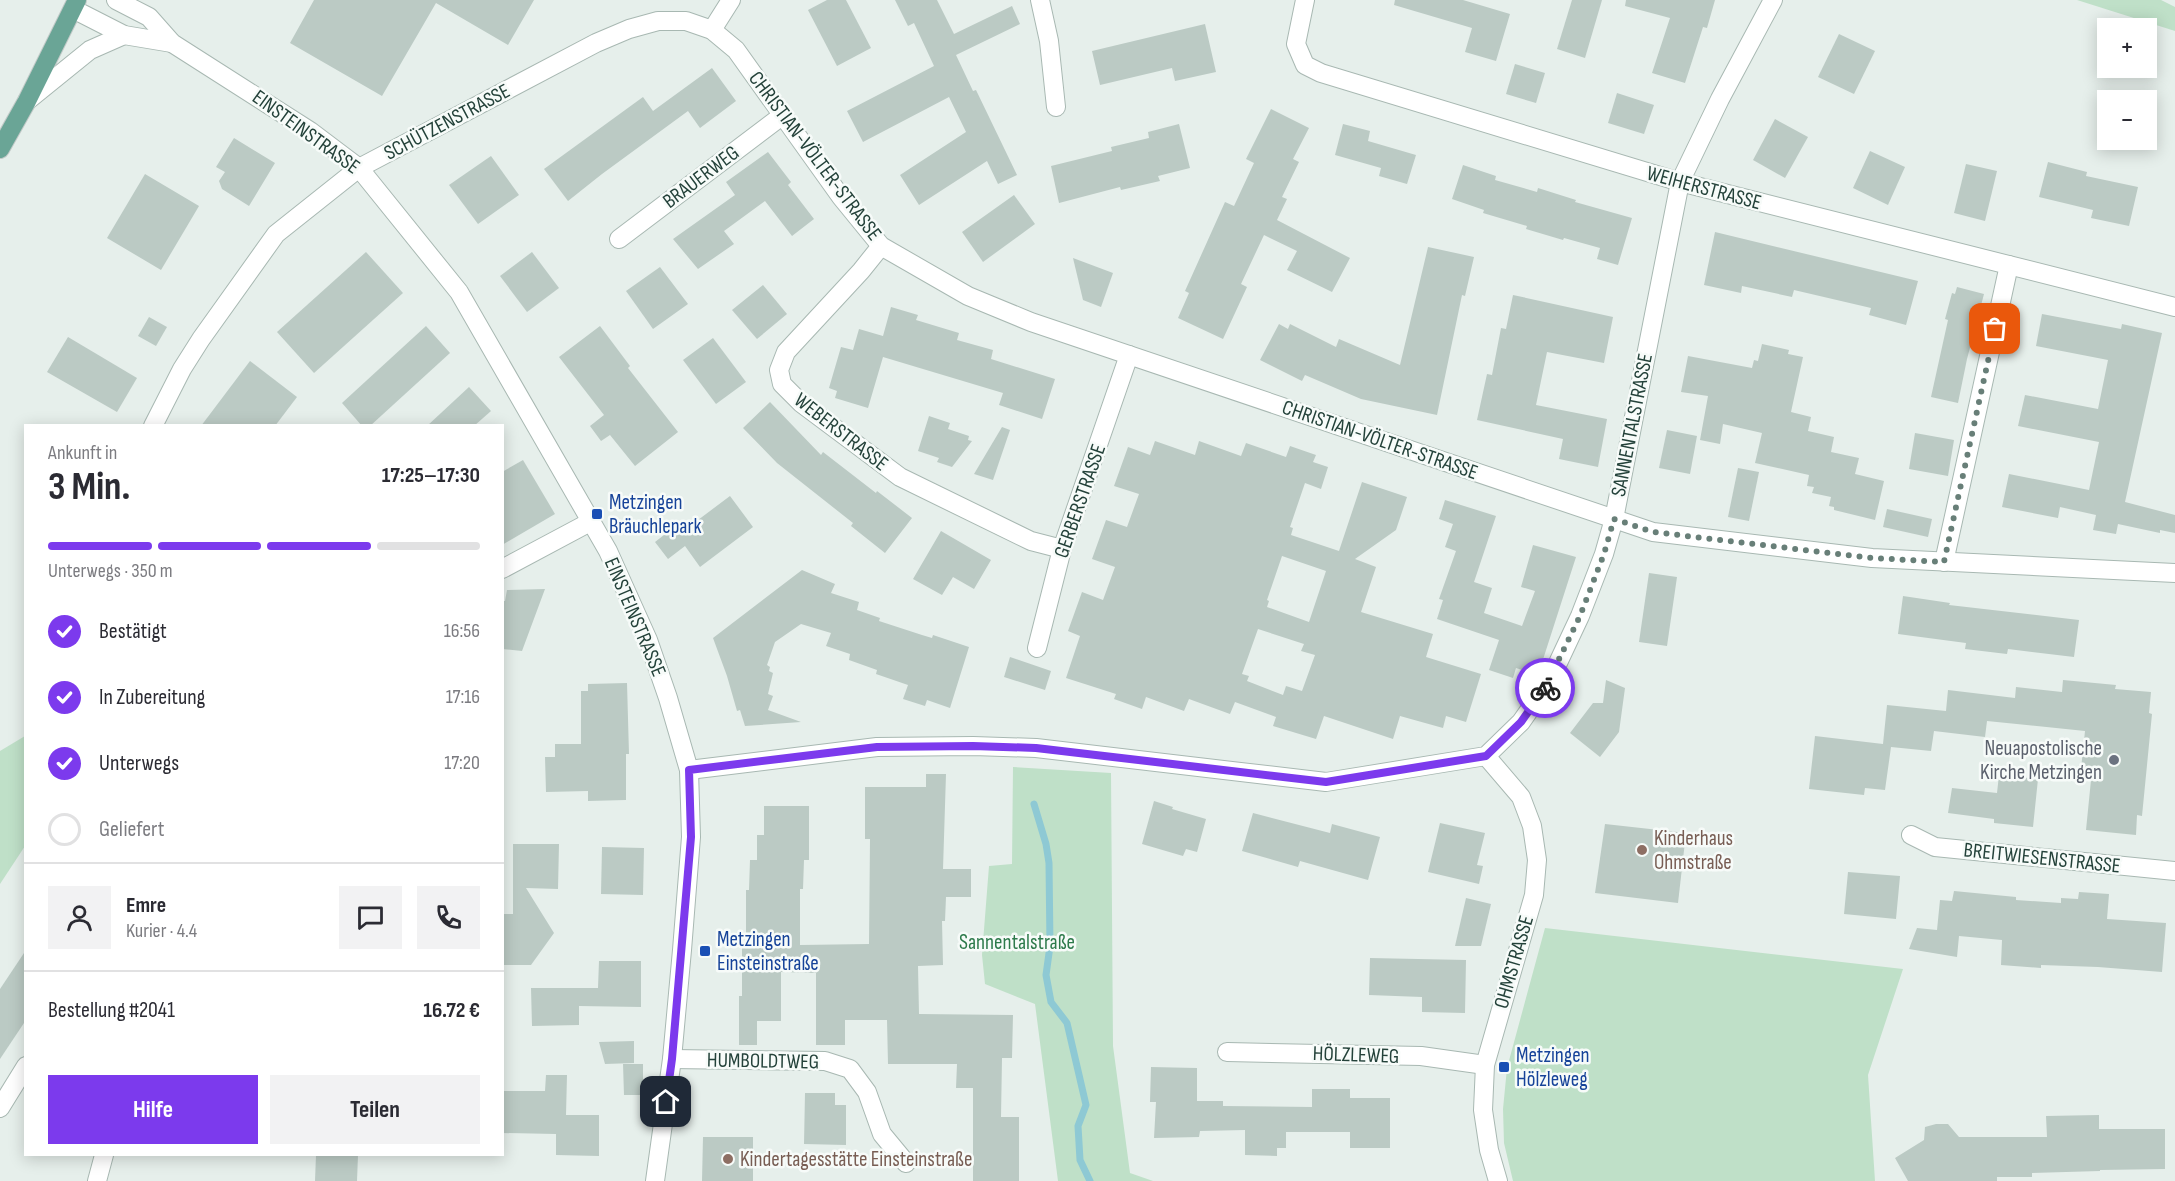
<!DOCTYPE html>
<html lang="de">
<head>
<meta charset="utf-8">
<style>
  body { margin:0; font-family:"Sofia Sans Condensed",sans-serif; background:#f2f2f3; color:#2b2b33; height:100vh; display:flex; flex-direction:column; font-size:22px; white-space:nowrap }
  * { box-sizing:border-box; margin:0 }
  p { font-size:20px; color:#7c7c81 }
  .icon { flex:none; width:33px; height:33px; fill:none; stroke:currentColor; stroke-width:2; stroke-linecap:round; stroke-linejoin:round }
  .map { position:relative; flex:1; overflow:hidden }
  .panel { position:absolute; left:24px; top:424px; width:480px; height:732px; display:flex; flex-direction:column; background:#fff; border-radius:0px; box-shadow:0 3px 15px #0003 }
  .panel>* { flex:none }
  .buttons { position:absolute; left:2097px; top:18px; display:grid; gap:12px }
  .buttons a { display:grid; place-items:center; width:60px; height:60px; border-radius:0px; background:#fff; box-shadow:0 3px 15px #0003; font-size:30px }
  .pin { position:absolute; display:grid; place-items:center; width:51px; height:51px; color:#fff; margin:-26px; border-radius:12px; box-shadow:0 3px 9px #0006 }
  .courier { position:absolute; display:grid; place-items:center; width:60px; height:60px; margin:-30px; border:4px solid #7c3aed; border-radius:50%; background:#fff; color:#222; box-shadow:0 2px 8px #0007 }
  .head em { font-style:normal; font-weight:700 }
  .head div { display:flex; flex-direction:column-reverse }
  .head { display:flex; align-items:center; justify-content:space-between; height:102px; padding:0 24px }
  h1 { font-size:39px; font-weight:700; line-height:45px }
  .bar { display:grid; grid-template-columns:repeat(4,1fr); gap:9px 6px; align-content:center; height:72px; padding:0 24px }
  .bar i { height:8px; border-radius:4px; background:#e1e1e2 }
  .bar .selected { background:#7c3aed }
  .bar p { grid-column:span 4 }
  .line { display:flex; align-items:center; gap:15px; padding:0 24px; border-top:2px solid #e1e1e2 }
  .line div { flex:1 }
  .round { display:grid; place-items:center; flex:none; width:63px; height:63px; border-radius:0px; background:#f2f2f3 }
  ol { padding:0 24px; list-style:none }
  li { display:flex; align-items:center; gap:18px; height:66px }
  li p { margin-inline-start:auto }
  li .icon { padding:6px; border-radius:50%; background:#7c3aed; color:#fff; stroke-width:4 }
  li:last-child { color:#7c7c81 }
  li i { width:33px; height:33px; border:3px solid #e1e1e2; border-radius:50% }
  .action { display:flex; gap:12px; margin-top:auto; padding:12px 24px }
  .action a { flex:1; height:69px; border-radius:0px; background:#7c3aed; color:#fff; font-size:24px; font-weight:700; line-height:69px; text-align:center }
  .action a+a { background:#f2f2f3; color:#2b2b33 }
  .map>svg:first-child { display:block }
</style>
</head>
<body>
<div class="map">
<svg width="2175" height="1181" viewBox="0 0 2175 1181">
  <rect width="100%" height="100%" fill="#e6efeb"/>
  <!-- green -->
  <g fill="#bfe0c8">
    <path d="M2077,0H2161L2175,7V31Z"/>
    <path d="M25,736V846L0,884V751Z"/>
    <path d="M1013,767L1111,773L1113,1046L1130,1173L1153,1181H1058L1035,1004L985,984L982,955L989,866L1012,864Z"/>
    <path d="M1545,928L1903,969L1868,1075L1875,1181H1513L1504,1143L1503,1109L1507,1068Z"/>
  </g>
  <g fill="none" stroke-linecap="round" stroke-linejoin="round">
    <!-- stream -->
    <path stroke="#8ec9d4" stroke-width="7" d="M1034,804L1046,844L1049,863L1050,946L1046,975L1051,1002L1067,1023L1086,1105L1078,1126L1080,1160L1090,1181"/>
  </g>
  <!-- building -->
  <g fill="#bbcac4" fill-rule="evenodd">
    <path d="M314,0H534L508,45L436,3L382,96L290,43Z"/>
    <path d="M827,0H846L871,48L837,66L808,10Z"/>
    <path d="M895,0H937L954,34L1012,6L1020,24L956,55L973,91L976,90L1017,175L998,184L987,161L919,205L900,175L966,132L949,97L863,142L847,111L934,66L914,23L908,26Z"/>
    <path d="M1395,0H1463L1510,14L1496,61L1465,52L1472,28L1394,5Z"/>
    <path d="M1572,0H1602L1585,58L1557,49Z"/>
    <path d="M1626,0H1715L1707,28L1703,27L1685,83L1652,73L1670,18L1625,6Z"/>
    <path d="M1205,24L1216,72L1175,81L1172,68L1100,85L1092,51Z"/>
    <path d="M1839,34L1875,51L1854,94L1818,77Z"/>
    <path d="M1515,64L1545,73L1536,103L1506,94Z"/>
    <path d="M712,68L736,101L700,128L688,111L602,174L568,201L544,169L643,97L653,111Z"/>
    <path d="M1617,93L1654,105L1644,134L1608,123Z"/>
    <path d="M1271,109L1309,128L1293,159L1299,162L1282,197L1287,199L1277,220L1350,258L1332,292L1287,270L1297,251L1264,235L1241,284L1247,287L1223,339L1178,318L1189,293L1185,291L1225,202L1234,206L1254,163L1246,159Z"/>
    <path d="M1775,119L1808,137L1785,178L1753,160Z"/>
    <path d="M1179,124L1190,168L1158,176L1160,181L1121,190L1120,187L1059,203L1051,166L1112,151L1111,147L1149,138L1148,132Z"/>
    <path d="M1343,124L1370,131L1368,141L1416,155L1407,184L1379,176L1381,168L1335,155Z"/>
    <path d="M234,138L275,163L249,206L222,189L219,181L225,172L216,167Z"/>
    <path d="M1870,151L1905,167L1888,205L1853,188Z"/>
    <path d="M768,152L791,182L788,185L814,219L792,236L765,201L724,231L734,244L698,269L673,239L735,195L726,182Z"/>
    <path d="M491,156L519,195L478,224L449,185Z"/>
    <path d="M2048,162L2087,172L2086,176L2138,187L2129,226L2091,218L2093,210L2039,197Z"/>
    <path d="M1966,164L1997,171L1985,221L1954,213Z"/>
    <path d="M1463,165L1496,176L1495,180L1537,192L1538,188L1576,200L1575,202L1632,218L1618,265L1597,259L1600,248L1564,238L1563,240L1526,229L1527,226L1483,213L1484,210L1452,199Z"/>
    <path d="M145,174L199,206L161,270L107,238Z"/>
    <path d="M1014,195L1035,224L983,262L962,232Z"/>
    <path d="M1715,232L1918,281L1906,325L1869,315L1871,308L1794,290L1792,297L1742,286L1741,293L1704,285Z"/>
    <path d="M1428,247L1474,257L1465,296L1462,295L1437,415L1361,399L1305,375L1302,381L1260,360L1279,324L1288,329L1290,324L1336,347L1339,339L1400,365Z"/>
    <path d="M366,252L403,293L314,373L277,332Z"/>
    <path d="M532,252L559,288L527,312L500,276Z"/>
    <path d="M1073,258L1113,273L1101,307L1083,300Z"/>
    <path d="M660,267L688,304L653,329L626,291Z"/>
    <path d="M763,285L787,314L757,339L732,310Z"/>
    <path d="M1957,287L1984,294L1967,359L1958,403L1931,397L1948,320L1945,319L1952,293L1955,294Z"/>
    <path d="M1513,295L1613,317L1604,363L1547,352L1536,405L1607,419L1598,467L1559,459L1563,439L1477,420L1487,374L1492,375L1501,328L1506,329Z"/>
    <path d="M891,307L918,315L916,320L959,333L957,340L993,350L991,359L1055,379L1042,419L999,405L1003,393L883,357L868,408L835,398L837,391L829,388L841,347L853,350L859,329L883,336Z"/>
    <path d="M2042,314L2121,329L2122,324L2162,333L2125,502L2175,515V533L2160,530V533L2118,524L2116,534L2093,530L2096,515L2060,507L2058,518L2002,507L2009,474L2089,490L2099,442L2018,426L2025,395L2098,409L2108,360L2036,346Z"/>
    <path d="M149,317L167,327L156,346L138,336Z"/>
    <path d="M426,326L450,353L370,426H362L342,403Z"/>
    <path d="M600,326L630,366L628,368L678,432L635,466L610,435L601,441L590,426L604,415L559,357Z"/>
    <path d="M68,337L137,378L117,412L47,372Z"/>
    <path d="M713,338L746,382L716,404L683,360Z"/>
    <path d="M1762,344L1789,350L1788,354L1803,357L1791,412L1811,417L1808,431L1834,437L1831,452L1859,458L1855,474L1884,481L1875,520L1834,510V507L1829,506L1831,497L1812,493L1814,487L1807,486L1809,475L1755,463L1762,433L1723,424L1720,444L1700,440L1708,396L1681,392L1688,356L1752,368L1754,360L1758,361Z"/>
    <path d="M250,361L297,397L275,426H201Z"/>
    <path d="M469,387L491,411L474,426H427Z"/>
    <path d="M770,402L821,455L823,452L876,493L877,491L912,518L885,553L851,526L853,523L777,463L743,428Z"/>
    <path d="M929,416L950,423L948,429L969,436L968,440L972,441L952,467L937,462L939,458L918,451Z"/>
    <path d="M1002,427L1010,430L993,480L974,474Z"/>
    <path d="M1667,430L1697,436L1690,474L1659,468Z"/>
    <path d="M1915,433L1954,440L1948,476L1909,469Z"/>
    <path d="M1155,441L1195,455L1199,441L1241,456L1246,443L1286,457L1290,446L1316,455L1313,462L1328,467L1321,489L1305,483L1290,527L1293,528L1291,535L1339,551L1362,482L1407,497L1396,530L1355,559L1376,567L1361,612L1433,634L1426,657L1481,674L1466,722L1446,716L1443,728L1400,716L1393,739L1324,716L1316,739L1273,726L1276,717L1235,702L1230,714L1189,699L1184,711L1146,697L1142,709L1114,699L1116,694L1066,678L1080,636L1068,631L1082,592L1103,600L1115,567L1092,559L1106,520L1127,527L1139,494L1114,486L1128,447L1150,455ZM1282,556L1326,571L1309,622L1267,607L1269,601L1267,600ZM1258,629L1304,644L1301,651L1315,655L1302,691L1286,686L1283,695L1247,681L1249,676L1242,674Z"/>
    <path d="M523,460L555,514L502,545V472Z"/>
    <path d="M1738,468L1759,472L1749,521L1728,517Z"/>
    <path d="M730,496L753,527L700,567L685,546L668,559L655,542L673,528L678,535Z"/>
    <path d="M1445,500L1496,516L1474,582L1492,588L1484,613L1522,626L1535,591L1521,587L1533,545L1576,557L1538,675L1516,668L1513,678L1489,670L1499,640L1437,619L1443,600L1439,599L1456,551L1445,547L1453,524L1439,519Z"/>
    <path d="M1887,509L1932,519L1928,537L1883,527Z"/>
    <path d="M941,531L991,560L974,589L953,577L942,595L913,579Z"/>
    <path d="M802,570L835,584L831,593L859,602L857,610L880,618L879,621L922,635L932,638L933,635L969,647L950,708L927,700L925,706L903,699L908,685L876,674L877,670L849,660L850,654L826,646L831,633L801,624L775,642L767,665L770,667L769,671L773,673L768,694L773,696L768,710L801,722L745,726L740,710L737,711L727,676L713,638Z"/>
    <path d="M1649,573L1677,577L1667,646L1639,642Z"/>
    <path d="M545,589L522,651L502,649V601H505L507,590Z"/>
    <path d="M1903,596L1950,603L1949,605L2079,620L2074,657L2008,649L2007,654L1965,649L1966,643L1898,634Z"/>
    <path d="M1010,657L1051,671L1045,690L1004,677Z"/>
    <path d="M1606,680L1625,688L1619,732L1600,757L1570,733L1593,703H1603Z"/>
    <path d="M2063,680L2116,685L2115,689L2151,692L2149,713L2152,714L2142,816L2137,815L2136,835L2086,830L2092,770L2081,769L2085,731L1987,721L1985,737L1934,731L1931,751L1891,747L1885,790L1865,788L1864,795L1809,789L1815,736L1883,744L1887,705L1946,711L1948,690L2015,698L2016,687L2062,692Z"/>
    <path d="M627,683L629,754H626V800L588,801V791L546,792L545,757H555V744H581V691H588V684Z"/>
    <path d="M926,774H946L943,869H971V897H946L945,921H942L943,965L918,966L919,1014L1013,1015L1012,1058H1002L1001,1117H1019V1181H973V1088H956L957,1064H888L887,1020H845V1045H816V973L781,972V1021H757V1045H739V996H742V944H746V890H749L750,860H757V835H764V806H809V860H804L803,889H800V945L869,944L870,839H865V787H926Z"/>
    <path d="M1999,775L2038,779L2033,827L1994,823V819L1948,813L1952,788L1997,793Z"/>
    <path d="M1154,801L1173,807L1172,809L1206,819L1197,852L1186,849L1183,856L1142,844Z"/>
    <path d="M1253,813L1330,833L1332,824L1380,837L1368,880L1300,861L1298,867L1242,851Z"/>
    <path d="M1440,823L1485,833L1477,865L1483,866L1479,884L1428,872Z"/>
    <path d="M1605,824L1686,833L1678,903L1595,893Z"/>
    <path d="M513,844H559L558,889L526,888L554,933L531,965H503L502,914H513Z"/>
    <path d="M602,847L644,848L643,895L601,894Z"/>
    <path d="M1848,872L1900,876L1896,919L1844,914Z"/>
    <path d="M1954,891L2016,897V900L2061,903V898L2078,899L2079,892L2109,894L2107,919L2166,923L2162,972L2098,967L2041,965V968L2001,965L2002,940L1959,936L1957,957L1909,949L1917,928L1937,930L1940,900L1952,901Z"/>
    <path d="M1466,898L1491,904L1481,946H1455Z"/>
    <path d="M26,950V1020L0,1059V989Z"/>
    <path d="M1370,958L1466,960L1465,1013L1422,1012V997L1369,995Z"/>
    <path d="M599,961H641V1007L579,1006V1025L532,1026L531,988H598Z"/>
    <path d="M634,1041V1063L605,1064L599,1042Z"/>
    <path d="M623,1064H643V1095H624Z"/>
    <path d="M1151,1067L1197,1068V1101H1223V1106L1312,1107V1089H1350V1098H1390V1148H1350V1132H1286V1148H1277V1156L1245,1155V1130L1200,1131L1199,1137L1154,1138L1156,1102H1150Z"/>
    <path d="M546,1075H567L566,1115H599V1156L556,1155V1134L502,1133V1091H545Z"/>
    <path d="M805,1093H835V1105H846V1145L804,1144Z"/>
    <path d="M2099,1115V1129H2165V1169L2100,1170V1171L2032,1173V1177H1997V1181H1908L1895,1158L1924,1140L1925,1127L1936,1124H1948L1959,1137H2047L2046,1116Z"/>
    <path d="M703,1137H753V1181H702Z"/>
    <path d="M316,1155H358L357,1181H315Z"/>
  </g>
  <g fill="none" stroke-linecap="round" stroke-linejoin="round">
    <!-- minor casing -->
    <g stroke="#a8b8b2" stroke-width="20">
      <g id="minor">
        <path d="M116,0L149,17L172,43L310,131L359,168L459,292L608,551L648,640L668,698L689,770L691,837L682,950L672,1059L655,1181"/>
        <path d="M1040,0L1049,41L1056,107"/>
        <path d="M1305,0L1296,44L1305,65L1321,73L1680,182L2175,307"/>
        <path d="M73,9L124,35L172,43"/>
        <path d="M712,30L731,0"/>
        <path d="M27,101L90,50L124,35"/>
        <path d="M619,239L783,115"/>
        <path d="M881,246L861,271L786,352L779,370L782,384L801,403L900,477L1031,541L1062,549"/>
        <path d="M153,426L182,369L201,339L276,234L359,168L596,43L629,29L658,21H686L712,30L736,50L841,197L881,246L968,296L1031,322L1653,532L1872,558L2175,573"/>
        <path d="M1944,562L2009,265"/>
        <path d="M502,569L592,521"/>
        <path d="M1037,648L1062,549L1129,355"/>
        <path d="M1486,756L1521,797L1532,826L1537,860L1534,895L1485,1065L1483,1110L1489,1150L1498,1181"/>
        <path d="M689,770L877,747L973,746L1036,748L1326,782L1486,756L1521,722L1549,682L1580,616L1604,554L1614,519L1680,182L1720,99L1773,0"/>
        <path d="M1911,835L1935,847L2175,871"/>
        <path d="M1227,1052L1421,1056L1485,1065"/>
        <path d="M672,1059L825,1061L850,1069L867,1092L882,1134L906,1163"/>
        <path d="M0,1108L26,1066"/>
        <path d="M97,1181L104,1155"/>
      </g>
    </g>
    <!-- major casing -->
    <g stroke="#c2cac8" stroke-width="20">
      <path id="major" d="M0,149L27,101L77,0"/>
    </g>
    <!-- minor -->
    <use href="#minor" stroke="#fff" stroke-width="18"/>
    <!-- major -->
    <use href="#major" stroke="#6aa596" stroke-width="18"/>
  </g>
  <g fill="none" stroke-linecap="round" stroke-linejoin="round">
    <!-- done -->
    <path stroke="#687f78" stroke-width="6" stroke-dasharray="0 10.8" d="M1545,688L1580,616L1604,554L1614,519L1653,532L1872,558L1944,562L1995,329"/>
    <!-- route -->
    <path stroke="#7c3aed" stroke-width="8" d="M666,1102L672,1059L691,837L689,770L877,747L973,746L1036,748L1326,782L1486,756L1521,722L1545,688"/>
  </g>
  <!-- markers -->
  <g fill="#1a4fb4" stroke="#f7fbf9" stroke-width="2">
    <rect x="591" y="508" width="12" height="12" rx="3"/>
    <rect x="699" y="945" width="12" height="12" rx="3"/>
    <rect x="1498" y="1061" width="12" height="12" rx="3"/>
  </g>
  <circle fill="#6b7280" stroke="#f7fbf9" stroke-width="2" cx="2114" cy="760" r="6"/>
  <g fill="#8d6e63" stroke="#f7fbf9" stroke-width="2">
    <circle cx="1642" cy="850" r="6"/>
    <circle cx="728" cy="1159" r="6"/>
  </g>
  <g text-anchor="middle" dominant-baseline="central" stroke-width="5" stroke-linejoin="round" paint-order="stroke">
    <!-- street labels -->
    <g font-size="21" fill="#24423a" stroke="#f7fbf9">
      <text transform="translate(447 122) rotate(-28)">SCHÜTZENSTRASSE</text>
      <text transform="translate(306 132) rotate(36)">EINSTEINSTRASSE</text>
      <text transform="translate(815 156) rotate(53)">CHRISTIAN-VÖLTER-STRASSE</text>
      <text transform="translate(701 177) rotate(-37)">BRAUERWEG</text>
      <text transform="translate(1704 188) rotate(15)">WEIHERSTRASSE</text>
      <text transform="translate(1632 425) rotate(-79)">SANNENTALSTRASSE</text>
      <text transform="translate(841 432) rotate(38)">WEBERSTRASSE</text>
      <text transform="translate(1380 440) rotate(19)">CHRISTIAN-VÖLTER-STRASSE</text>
      <text transform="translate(1080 501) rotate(-71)">GERBERSTRASSE</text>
      <text transform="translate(635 617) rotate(67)">EINSTEINSTRASSE</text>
      <text transform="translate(2042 858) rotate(6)">BREITWIESENSTRASSE</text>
      <text transform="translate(1514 962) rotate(-74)">OHMSTRASSE</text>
      <text transform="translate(1356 1055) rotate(2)">HÖLZLEWEG</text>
      <text transform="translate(763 1061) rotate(1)">HUMBOLDTWEG</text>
    </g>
    <!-- transit labels -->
    <g font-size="21" fill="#164399" stroke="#f7fbf9" text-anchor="start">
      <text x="609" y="502">Metzingen<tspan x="609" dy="24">Bräuchlepark</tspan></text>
      <text x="717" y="939">Metzingen<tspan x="717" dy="24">Einsteinstraße</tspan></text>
      <text x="1516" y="1055">Metzingen<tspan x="1516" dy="24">Hölzleweg</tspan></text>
    </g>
    <!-- worship labels -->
    <g font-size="21" fill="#5b616d" stroke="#f7fbf9" text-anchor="end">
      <text x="2102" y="748">Neuapostolische<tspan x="2102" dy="24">Kirche Metzingen</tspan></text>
    </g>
    <!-- education labels -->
    <g font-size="21" fill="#785e54" stroke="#f7fbf9" text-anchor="start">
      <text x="1654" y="838">Kinderhaus<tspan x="1654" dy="24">Ohmstraße</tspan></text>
      <text x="740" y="1159">Kindertagesstätte Einsteinstraße</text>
    </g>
    <!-- park labels -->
    <g font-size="21" fill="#2d7a4b" stroke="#f7fbf9">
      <text x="1017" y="942">Sannentalstraße</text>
    </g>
  </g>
</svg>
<div class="buttons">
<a>+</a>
<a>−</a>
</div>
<div class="pin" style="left:1995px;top:329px;background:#ea580c"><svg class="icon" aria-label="bag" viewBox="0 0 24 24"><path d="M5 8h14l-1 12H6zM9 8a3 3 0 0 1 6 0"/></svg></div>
<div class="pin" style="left:666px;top:1102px;background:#1f2937"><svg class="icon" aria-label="home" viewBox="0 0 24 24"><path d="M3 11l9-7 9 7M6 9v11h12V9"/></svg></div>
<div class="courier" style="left:1545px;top:688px"><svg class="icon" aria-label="bike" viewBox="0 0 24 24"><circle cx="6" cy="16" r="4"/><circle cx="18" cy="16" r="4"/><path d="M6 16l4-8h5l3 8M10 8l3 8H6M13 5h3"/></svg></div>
<section class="panel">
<div class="head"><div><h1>3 Min.</h1><p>Ankunft in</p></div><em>17:25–17:30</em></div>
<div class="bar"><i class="selected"></i><i class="selected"></i><i class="selected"></i><i></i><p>Unterwegs · 350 m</p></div>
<ol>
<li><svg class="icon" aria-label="check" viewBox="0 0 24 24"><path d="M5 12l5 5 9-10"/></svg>Bestätigt<p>16:56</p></li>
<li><svg class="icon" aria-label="check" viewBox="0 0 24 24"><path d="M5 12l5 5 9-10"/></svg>In Zubereitung<p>17:16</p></li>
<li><svg class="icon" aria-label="check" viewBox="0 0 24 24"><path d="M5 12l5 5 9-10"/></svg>Unterwegs<p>17:20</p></li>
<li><i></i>Geliefert</li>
</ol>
<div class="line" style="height:108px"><a class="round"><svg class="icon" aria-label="person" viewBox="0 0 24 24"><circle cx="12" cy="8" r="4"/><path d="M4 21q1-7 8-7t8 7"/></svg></a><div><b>Emre</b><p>Kurier · 4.4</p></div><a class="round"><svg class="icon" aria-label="chat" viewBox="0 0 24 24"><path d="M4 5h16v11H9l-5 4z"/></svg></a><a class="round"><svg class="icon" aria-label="phone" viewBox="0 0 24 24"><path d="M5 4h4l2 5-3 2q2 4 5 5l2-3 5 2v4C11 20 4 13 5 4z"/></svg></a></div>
<div class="line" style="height:78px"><div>Bestellung #2041</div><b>16.72 €</b></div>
<div class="action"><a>Hilfe</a><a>Teilen</a></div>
</section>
</div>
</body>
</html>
